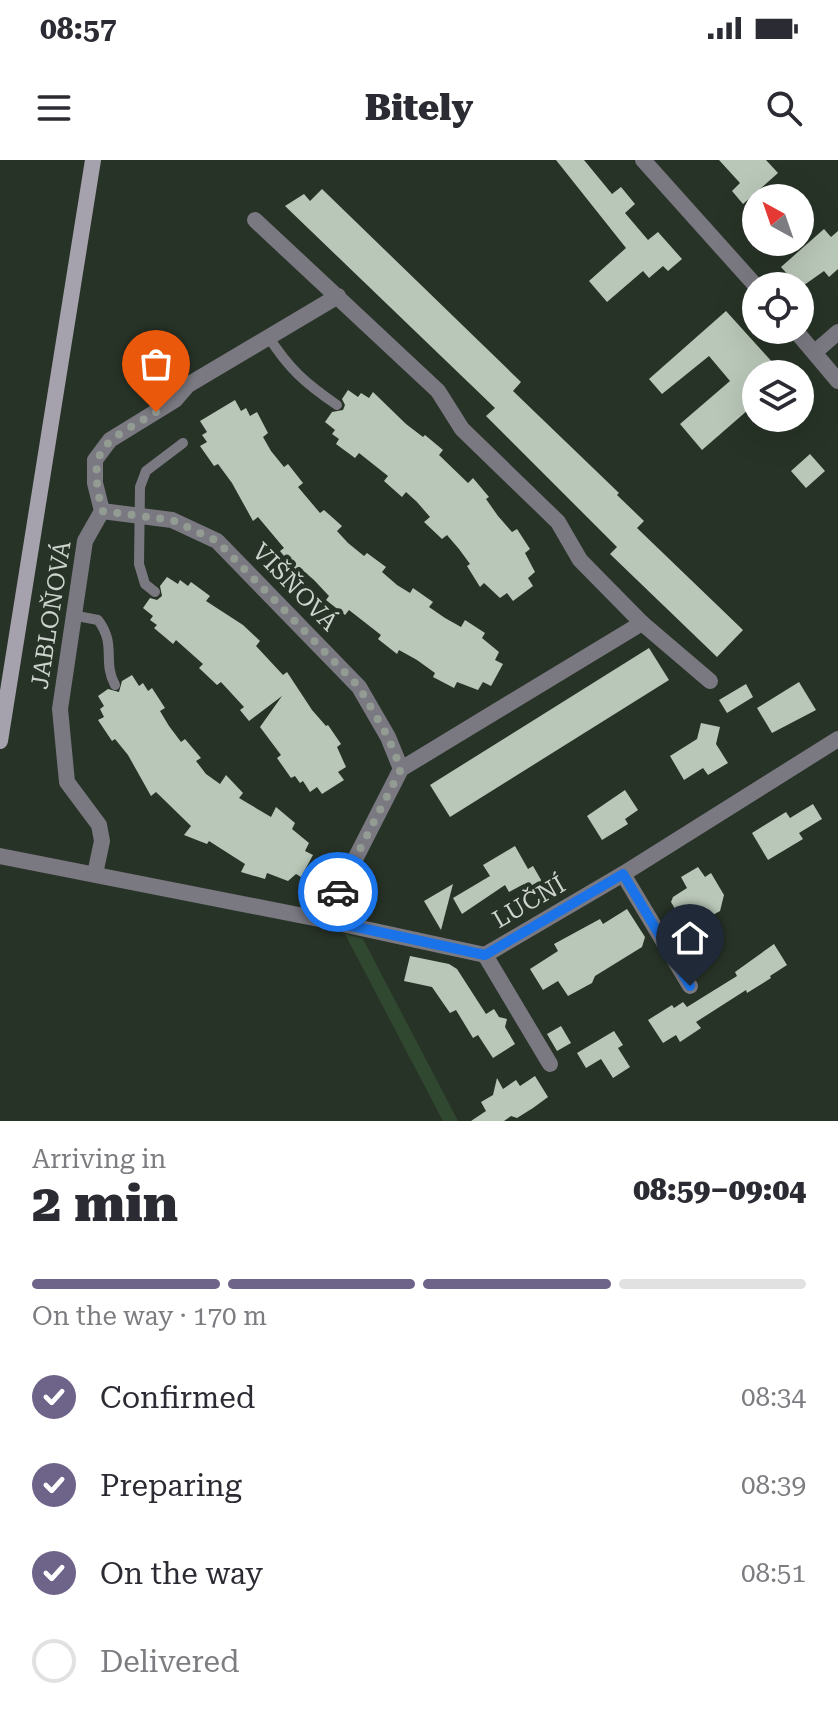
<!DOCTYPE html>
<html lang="en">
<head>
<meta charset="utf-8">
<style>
  body { margin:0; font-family:"Roboto Serif",serif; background:#f7f7f7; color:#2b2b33; height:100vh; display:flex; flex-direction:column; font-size:30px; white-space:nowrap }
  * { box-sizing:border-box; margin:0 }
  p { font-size:26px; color:#7c7c81 }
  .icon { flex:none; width:44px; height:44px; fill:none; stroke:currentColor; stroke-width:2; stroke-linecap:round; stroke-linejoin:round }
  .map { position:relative; height:961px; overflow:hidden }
  .drawer { display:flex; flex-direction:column; background:#fff; flex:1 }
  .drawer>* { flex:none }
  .needle { width:52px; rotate:320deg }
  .controls { position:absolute; left:742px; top:24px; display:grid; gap:16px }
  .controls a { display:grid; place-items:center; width:72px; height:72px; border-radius:50%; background:#fff; box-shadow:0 8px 32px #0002; font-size:40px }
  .pin { position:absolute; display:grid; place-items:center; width:68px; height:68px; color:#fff; margin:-82px -34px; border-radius:50% 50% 50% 0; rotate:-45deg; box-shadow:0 0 8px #0007 }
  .pin .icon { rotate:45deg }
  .courier { position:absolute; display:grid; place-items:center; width:80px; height:80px; margin:-40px; border:6px solid #1a73e8; border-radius:50%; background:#fff; color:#222; box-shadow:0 2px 10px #0007 }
  .overview em { font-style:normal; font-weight:800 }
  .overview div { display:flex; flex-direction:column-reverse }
  .overview { display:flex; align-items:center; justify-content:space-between; height:136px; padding:0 32px }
  h1 { font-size:52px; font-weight:800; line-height:60px }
  .bar { display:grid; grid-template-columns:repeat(4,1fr); gap:12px 8px; align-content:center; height:96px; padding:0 32px }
  .bar i { height:10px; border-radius:6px; background:#e1e1e2 }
  .bar .selected { background:#6e6389 }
  .bar p { grid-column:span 4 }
  ol { padding:0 32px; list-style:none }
  li { display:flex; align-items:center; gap:24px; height:88px }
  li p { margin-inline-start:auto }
  li .icon { padding:8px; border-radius:50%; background:#6e6389; color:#fff; stroke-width:4 }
  li:last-child { color:#7c7c81 }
  li i { width:44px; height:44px; border:4px solid #e1e1e2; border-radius:50% }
  .status { display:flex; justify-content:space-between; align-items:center; height:56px; padding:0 40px; background:#fff; direction:ltr }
  .status svg { height:22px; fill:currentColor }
  header { display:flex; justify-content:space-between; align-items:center; height:104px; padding:0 32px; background:#fff; font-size:36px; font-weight:800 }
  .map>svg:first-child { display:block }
</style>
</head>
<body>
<div class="status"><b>08:57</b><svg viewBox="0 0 49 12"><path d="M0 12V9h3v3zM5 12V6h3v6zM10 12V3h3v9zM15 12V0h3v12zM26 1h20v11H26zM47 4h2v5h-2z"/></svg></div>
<header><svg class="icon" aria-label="menu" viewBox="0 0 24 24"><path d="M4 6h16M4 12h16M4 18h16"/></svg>Bitely<svg class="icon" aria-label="search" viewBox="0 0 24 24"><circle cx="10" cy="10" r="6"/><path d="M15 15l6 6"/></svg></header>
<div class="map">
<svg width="838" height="961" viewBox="0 0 838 961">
  <rect width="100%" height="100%" fill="#283327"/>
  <!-- green -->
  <path fill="#314830" d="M345,774L363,779L458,961H443Z"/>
  <!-- building -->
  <g fill="#b9c7b8">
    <path d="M556,0H584L612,34L621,27L635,44L625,53L648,80L658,72L682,99L668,111L663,106L649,118L643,111L607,142L589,121L626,88Z"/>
    <path d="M719,0H766L778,13L743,44L732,31L740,23Z"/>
    <path d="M322,29L521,222L513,231L619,333L617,335L644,361L637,368L743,470L717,497L610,394L617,387L486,256L495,248L285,46L304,34L310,41Z"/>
    <path d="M824,69L831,77L838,71V109L829,117L824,111L800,128L781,107Z"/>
    <path d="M726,151L783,214H756V243L702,290L680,264L730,221L709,196L662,234L649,219Z"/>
    <path d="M348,230L358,237L361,233L369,238L373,232L406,264L423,277L425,275L443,290L439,295L468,323L473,318L489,337L486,339L498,356L512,372L517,369L530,389L525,393L535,412L528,418L533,426L513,441L507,433L500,438L484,423L480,427L467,406L470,404L459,389L447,375L442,379L424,362L430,357L417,342L406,332L402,337L384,321L388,316L359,293L355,298L336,284L339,279L332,274L335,270L325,262L332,252L343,250L345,245L342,239Z"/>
    <path d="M235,240L241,251L246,248L250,256L257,252L268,273L263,277L271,291L284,307L288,304L303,323L298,327L320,353L324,350L342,366L337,371L348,383L364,396L367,393L386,407L382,412L397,425L410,433L413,428L433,442L429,447L445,458L461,467L465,460L485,473L482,478L499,492L495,500L503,504L491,526L483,522L478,530L457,522L454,528L433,517L435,513L417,500L399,490L397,494L378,479L381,475L349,450L345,455L326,440L329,436L314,420L299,407L295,410L280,391L284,388L258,357L253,361L232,323L218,304L214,306L200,286L207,282L202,275L207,272L200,261Z"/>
    <path d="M810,294L825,311L806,328L791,311Z"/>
    <path d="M167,417L178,424L180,420L188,426L191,422L210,436L206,441L243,465L260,481L256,486L283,515L287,512L312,550L326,566L328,565L341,584L337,587L346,607L338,612L344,620L322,634L317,627L310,632L303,621L300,623L295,616L291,618L277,598L281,595L260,567L282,536L249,561L240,550L244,547L221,522L217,525L199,508L203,504L176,480L173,484L154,468L157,465L150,460L153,456L143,448L150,438L157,440L162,436L160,426Z"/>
    <path d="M649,488L669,520L450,657L430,625Z"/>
    <path d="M132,515L139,526L143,523L148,531L152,528L165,548L160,551L169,566L181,582L185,579L201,598L196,601L206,614L220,624L226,615L243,633L239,638L271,657L276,647L295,663L292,669L309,683L305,691L313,695L301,717L296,714L288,721L267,713L265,719L241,712L245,704L209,681L207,684L184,675L191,666L156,632L151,636L128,595L115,579L112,581L98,560L104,557L100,549L104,546L98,536L108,529L119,532L122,521Z"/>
    <path d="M799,522L816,550L772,573L757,548Z"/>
    <path d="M746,524L753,537L727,553L719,540Z"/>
    <path d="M701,563L720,567L716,584L728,603L708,615L703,608L684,620L670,596L697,579Z"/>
    <path d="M625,630L638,650L625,659L628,664L602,680L587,656Z"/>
    <path d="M813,644L822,659L799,673L803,679L768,700L752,673L786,652L790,658Z"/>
    <path d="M515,686L528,709L533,706L544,725L530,733L524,724L509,732L505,725L462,754L453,738L490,716L483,705Z"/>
    <path d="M698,707L705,717L711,713L724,735L720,751L704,760L699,752L687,760L681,759L671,742L673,737L687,728L681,717Z"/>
    <path d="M453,724L441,770L424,741Z"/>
    <path d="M627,749L645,777L642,787L595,816L592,823L568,836L558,821L543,830L530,809L558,791L554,784L600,759L603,764Z"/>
    <path d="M774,784L787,805L770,816L771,818L747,833L746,830L696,862L701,868L680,882L676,875L663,883L648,860L672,845L674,848L683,842L687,847L737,816L735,812Z"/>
    <path d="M410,796L449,804L457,809L486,854L494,849L499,857L507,859L505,867L515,884L493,898L478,875L473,878L456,850L450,853L432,827L404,821Z"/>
    <path d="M561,866L571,883L557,891L547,874Z"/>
    <path d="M614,871L623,885L618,888L630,907L613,918L601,899L586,908L577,893Z"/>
    <path d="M535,916L548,937L533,948L517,958L511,956L504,961H471L486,951L481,942L493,935L497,918L503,929L516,920L520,926Z"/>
  </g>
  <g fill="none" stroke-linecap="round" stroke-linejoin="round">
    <!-- lane -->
    <g stroke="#7a7880" stroke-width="10">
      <path d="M268,176C289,209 305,223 337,245"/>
      <path d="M155,432L145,424L139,404L140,327L146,311L183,283"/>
      <path d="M72,455L98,460C117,485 102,501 115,525"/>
    </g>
    <!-- street -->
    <g stroke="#7a7880" stroke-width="16">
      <path d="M643,0L756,126"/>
      <path d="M255,60L438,231L462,269L558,362L580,400L642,463L710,521"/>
      <path d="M795,170L838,221"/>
      <path d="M815,192L838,172"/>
      <path d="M102,351L172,360L217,381L359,527L388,577L401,609"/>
      <path d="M0,696L324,760L401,609L642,463"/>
      <path d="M95,714L102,681L99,665L67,622L60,549L85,381L102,351L95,323V300L110,280L175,240L188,225L338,136"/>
      <path d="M623,714L690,826"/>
      <path d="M324,760L485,795"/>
      <path d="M550,904L485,795L623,714L838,579"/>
    </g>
    <!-- secondary -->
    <path stroke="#a5a1ad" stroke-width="16" d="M0,581L93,0"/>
  </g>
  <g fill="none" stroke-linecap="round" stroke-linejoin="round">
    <!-- done -->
    <path stroke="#939c93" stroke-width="8" stroke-dasharray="0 14.4" d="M156,252C102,285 87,285 102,351L172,360L217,381L359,527L388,577L401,609L338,732"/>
    <!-- route -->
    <path stroke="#1a73e8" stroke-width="10" d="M338,732L324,760L485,795L623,714L690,826"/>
  </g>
  <g text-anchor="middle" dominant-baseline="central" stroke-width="8" stroke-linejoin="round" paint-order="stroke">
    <!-- street labels -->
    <g font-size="24" fill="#cdd4cd" stroke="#283327">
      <text transform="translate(295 427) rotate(46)">VIŠŇOVÁ</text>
      <text transform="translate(51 455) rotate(-81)">JABLOŇOVÁ</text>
      <text transform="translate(529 742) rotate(-30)">LUČNÍ</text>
    </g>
  </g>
</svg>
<div class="controls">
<a><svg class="needle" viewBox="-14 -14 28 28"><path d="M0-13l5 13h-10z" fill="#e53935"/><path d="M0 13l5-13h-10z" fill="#7c7c81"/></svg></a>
<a><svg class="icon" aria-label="locate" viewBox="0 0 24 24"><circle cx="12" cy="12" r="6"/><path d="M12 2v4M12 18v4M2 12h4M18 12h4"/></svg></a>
<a><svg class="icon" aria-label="layers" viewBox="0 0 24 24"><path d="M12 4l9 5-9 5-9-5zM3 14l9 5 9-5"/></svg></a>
</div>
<div class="pin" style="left:156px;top:252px;background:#ea580c"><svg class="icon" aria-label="bag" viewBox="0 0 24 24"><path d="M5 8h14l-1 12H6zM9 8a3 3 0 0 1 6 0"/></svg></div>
<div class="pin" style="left:690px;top:826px;background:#1f2937"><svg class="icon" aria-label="home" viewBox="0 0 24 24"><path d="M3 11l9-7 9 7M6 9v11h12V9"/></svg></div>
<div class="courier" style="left:338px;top:732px"><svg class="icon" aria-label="car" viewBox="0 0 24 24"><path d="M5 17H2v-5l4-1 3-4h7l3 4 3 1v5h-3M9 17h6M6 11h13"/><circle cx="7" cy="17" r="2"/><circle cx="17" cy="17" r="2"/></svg></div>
</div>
<section class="drawer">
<div class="overview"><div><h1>2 min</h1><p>Arriving in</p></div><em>08:59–09:04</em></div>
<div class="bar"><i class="selected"></i><i class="selected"></i><i class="selected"></i><i></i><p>On the way · 170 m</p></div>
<ol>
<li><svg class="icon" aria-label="check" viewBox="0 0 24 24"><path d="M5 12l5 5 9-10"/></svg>Confirmed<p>08:34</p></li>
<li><svg class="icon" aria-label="check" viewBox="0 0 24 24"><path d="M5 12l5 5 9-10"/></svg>Preparing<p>08:39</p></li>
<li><svg class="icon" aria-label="check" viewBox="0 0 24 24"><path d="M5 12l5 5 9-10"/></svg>On the way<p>08:51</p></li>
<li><i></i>Delivered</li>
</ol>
</section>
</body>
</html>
